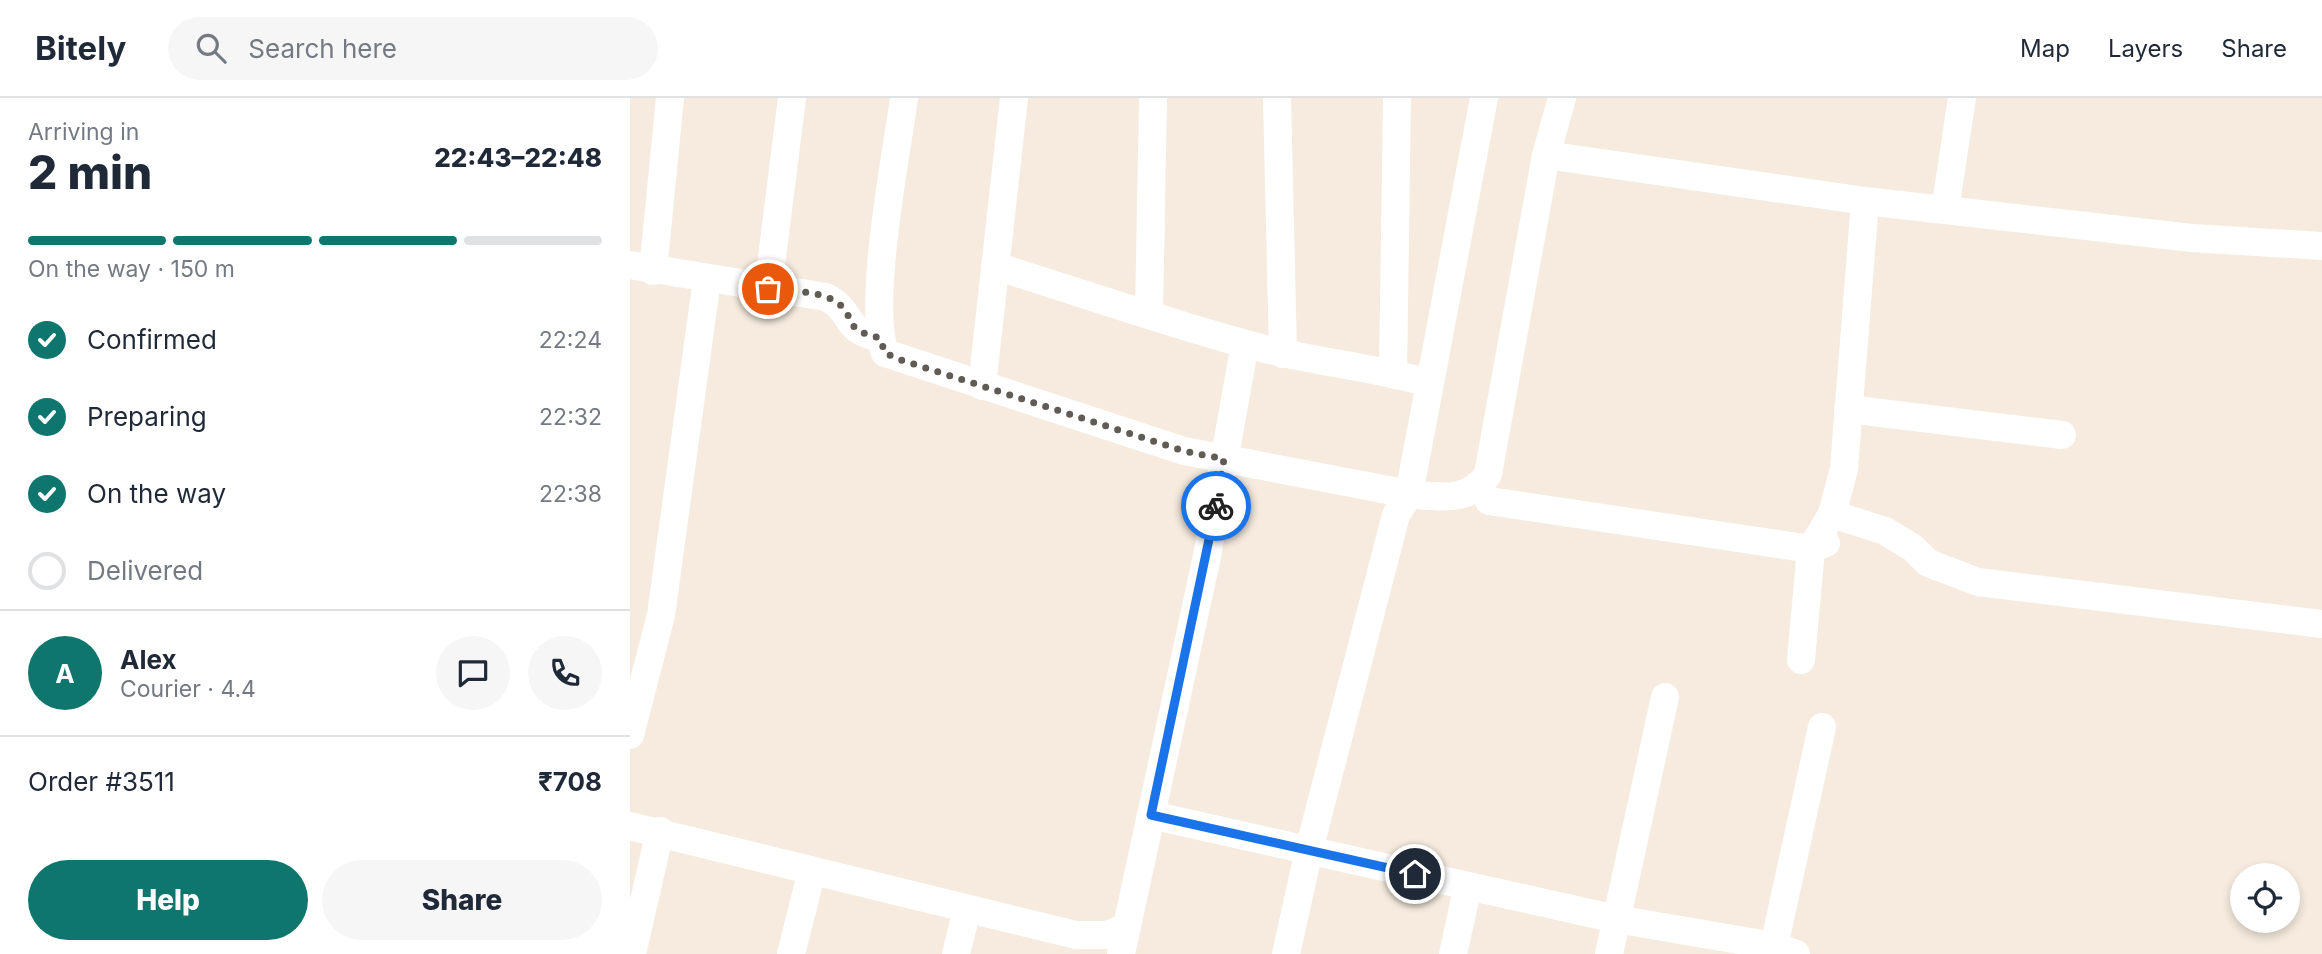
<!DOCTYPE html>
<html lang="en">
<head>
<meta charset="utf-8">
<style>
  body { margin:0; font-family:Inter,sans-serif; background:#f6f6f7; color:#1f2937; height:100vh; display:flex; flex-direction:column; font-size:26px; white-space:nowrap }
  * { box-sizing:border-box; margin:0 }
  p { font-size:23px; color:#747a83 }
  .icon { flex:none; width:38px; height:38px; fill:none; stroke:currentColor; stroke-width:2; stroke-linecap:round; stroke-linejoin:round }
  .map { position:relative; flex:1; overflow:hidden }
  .drawer { display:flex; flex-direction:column; background:#fff; width:630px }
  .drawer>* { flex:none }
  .fabs { position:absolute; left:1600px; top:765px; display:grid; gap:14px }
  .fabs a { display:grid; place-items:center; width:70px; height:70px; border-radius:50%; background:#fff; box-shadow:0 4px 10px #0003; font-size:35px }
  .pin { position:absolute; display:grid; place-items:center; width:60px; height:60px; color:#fff; margin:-30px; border:4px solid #fff; border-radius:50%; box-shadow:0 2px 7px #0007 }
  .courier { position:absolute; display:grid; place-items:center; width:70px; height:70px; margin:-35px; border:5px solid #1a73e8; border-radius:50%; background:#fff; color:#222; box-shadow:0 2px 9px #0007 }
  .headline em { font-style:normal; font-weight:800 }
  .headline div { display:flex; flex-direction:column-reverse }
  .headline { display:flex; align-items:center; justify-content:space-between; height:119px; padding:0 28px }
  h1 { font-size:46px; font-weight:800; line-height:52px }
  .bar { display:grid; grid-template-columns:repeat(4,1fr); gap:10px 7px; align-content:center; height:84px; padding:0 28px }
  .bar i { height:9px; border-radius:5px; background:#e0e1e3 }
  .bar .selected { background:#0f766e }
  .bar p { grid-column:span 4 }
  .line { display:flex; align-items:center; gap:18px; padding:0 28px; border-top:2px solid #e0e1e3 }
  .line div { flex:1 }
  .round { display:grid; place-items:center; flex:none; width:74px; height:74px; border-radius:37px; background:#f6f6f7 }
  ol { padding:0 28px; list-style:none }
  li { display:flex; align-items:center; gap:21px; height:77px }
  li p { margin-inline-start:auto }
  li .icon { padding:7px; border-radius:50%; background:#0f766e; color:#fff; stroke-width:4 }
  li:last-child { color:#747a83 }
  li i { width:38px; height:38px; border:4px solid #e0e1e3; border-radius:50% }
  .primary-button { display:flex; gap:14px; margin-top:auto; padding:14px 28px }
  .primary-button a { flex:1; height:80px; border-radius:42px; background:#0f766e; color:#fff; font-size:28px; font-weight:800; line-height:80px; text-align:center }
  .primary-button a+a { background:#f6f6f7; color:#1f2937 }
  header { display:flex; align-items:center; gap:42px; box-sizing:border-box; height:98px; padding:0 35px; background:#fff; border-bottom:2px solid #e0e1e3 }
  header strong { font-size:33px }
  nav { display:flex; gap:38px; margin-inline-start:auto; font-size:24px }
  .search { width:490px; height:63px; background:#f6f6f7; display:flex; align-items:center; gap:18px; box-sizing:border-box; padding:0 24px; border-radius:38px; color:#747a83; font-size:26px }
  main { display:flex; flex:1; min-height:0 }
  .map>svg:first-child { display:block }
</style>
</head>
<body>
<header>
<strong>Bitely</strong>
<div class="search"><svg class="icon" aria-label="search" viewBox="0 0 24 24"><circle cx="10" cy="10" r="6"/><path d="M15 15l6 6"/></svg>Search here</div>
<nav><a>Map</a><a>Layers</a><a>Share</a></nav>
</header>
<main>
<section class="drawer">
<div class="headline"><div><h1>2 min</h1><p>Arriving in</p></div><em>22:43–22:48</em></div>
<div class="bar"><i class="selected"></i><i class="selected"></i><i class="selected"></i><i></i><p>On the way · 150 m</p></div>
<ol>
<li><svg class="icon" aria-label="check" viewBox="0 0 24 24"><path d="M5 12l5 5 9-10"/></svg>Confirmed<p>22:24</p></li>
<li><svg class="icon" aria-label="check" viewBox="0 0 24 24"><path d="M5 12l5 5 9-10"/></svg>Preparing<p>22:32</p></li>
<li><svg class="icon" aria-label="check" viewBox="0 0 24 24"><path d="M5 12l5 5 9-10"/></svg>On the way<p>22:38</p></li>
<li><i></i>Delivered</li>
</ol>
<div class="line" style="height:126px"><b class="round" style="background:#0f766e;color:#fff">A</b><div><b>Alex</b><p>Courier · 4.4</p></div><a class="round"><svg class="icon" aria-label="chat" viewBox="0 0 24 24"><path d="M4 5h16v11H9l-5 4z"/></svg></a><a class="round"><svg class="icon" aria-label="phone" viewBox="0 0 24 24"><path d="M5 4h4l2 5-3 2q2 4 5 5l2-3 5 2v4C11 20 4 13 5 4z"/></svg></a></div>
<div class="line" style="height:91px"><div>Order #3511</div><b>₹708</b></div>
<div class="primary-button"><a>Help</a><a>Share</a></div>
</section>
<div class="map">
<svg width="1692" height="856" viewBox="0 0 1692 856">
  <rect width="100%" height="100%" fill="#f6ebde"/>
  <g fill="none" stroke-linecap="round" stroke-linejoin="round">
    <!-- minor -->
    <g stroke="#fff" stroke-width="28">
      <path d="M274,0C266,60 237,204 255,255L554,353L779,396L854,0"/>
      <path d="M647,0L653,256"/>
      <path d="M932,0L916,57L1235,103L1562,140L1692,148"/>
      <path d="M1315,112L1332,0"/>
      <path d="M0,167L196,199C226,215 210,231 250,240"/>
      <path d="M365,168C449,194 532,223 616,246C676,263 739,268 799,285"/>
      <path d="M23,173L40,0"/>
      <path d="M138,191L162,0"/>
      <path d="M519,216L523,0"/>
      <path d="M763,275L767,0"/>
      <path d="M352,288L384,0"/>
      <path d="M1218,311L1432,337"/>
      <path d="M859,403L1181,451L1196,445"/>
      <path d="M1202,416L1255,433L1283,450L1298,465L1348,484L1692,526"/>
      <path d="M1171,562L1181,451L1202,416L1214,371L1235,103"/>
      <path d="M0,637L31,517L77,181"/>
      <path d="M521,717L986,821L1144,848L1166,856"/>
      <path d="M0,728L446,837H477L497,829"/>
      <path d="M1144,848L1192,629"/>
      <path d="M2,856L30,733"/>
      <path d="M161,856L182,773"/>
      <path d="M326,856L337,811"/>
      <path d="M491,856L577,458L615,246"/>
      <path d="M656,856L679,752L766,417L779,396C809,399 840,405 858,376L916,57"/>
      <path d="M823,856L838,788"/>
      <path d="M979,856L1035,599"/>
    </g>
  </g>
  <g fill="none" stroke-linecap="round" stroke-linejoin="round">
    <!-- done -->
    <path stroke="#605b54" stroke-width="7" stroke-dasharray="0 12.6" d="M138,191C159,194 187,192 205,203C229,219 209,231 250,240L255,255L268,261L554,353L594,361L586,408"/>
    <!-- route -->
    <path stroke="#1a73e8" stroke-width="9" d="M586,408L521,717L785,776"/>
  </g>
</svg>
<div class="fabs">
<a><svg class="icon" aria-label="locate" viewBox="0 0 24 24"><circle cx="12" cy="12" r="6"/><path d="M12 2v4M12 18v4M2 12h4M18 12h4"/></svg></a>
</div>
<div class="pin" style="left:138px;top:191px;background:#ea580c"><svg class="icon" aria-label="bag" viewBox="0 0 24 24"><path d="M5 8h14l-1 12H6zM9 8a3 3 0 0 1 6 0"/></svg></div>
<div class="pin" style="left:785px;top:776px;background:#1f2937"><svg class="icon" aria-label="home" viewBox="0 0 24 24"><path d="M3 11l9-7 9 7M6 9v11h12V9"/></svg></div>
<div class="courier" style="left:586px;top:408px"><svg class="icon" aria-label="bike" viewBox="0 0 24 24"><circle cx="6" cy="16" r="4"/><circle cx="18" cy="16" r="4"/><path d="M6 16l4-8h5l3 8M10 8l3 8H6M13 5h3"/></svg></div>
</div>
</main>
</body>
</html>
